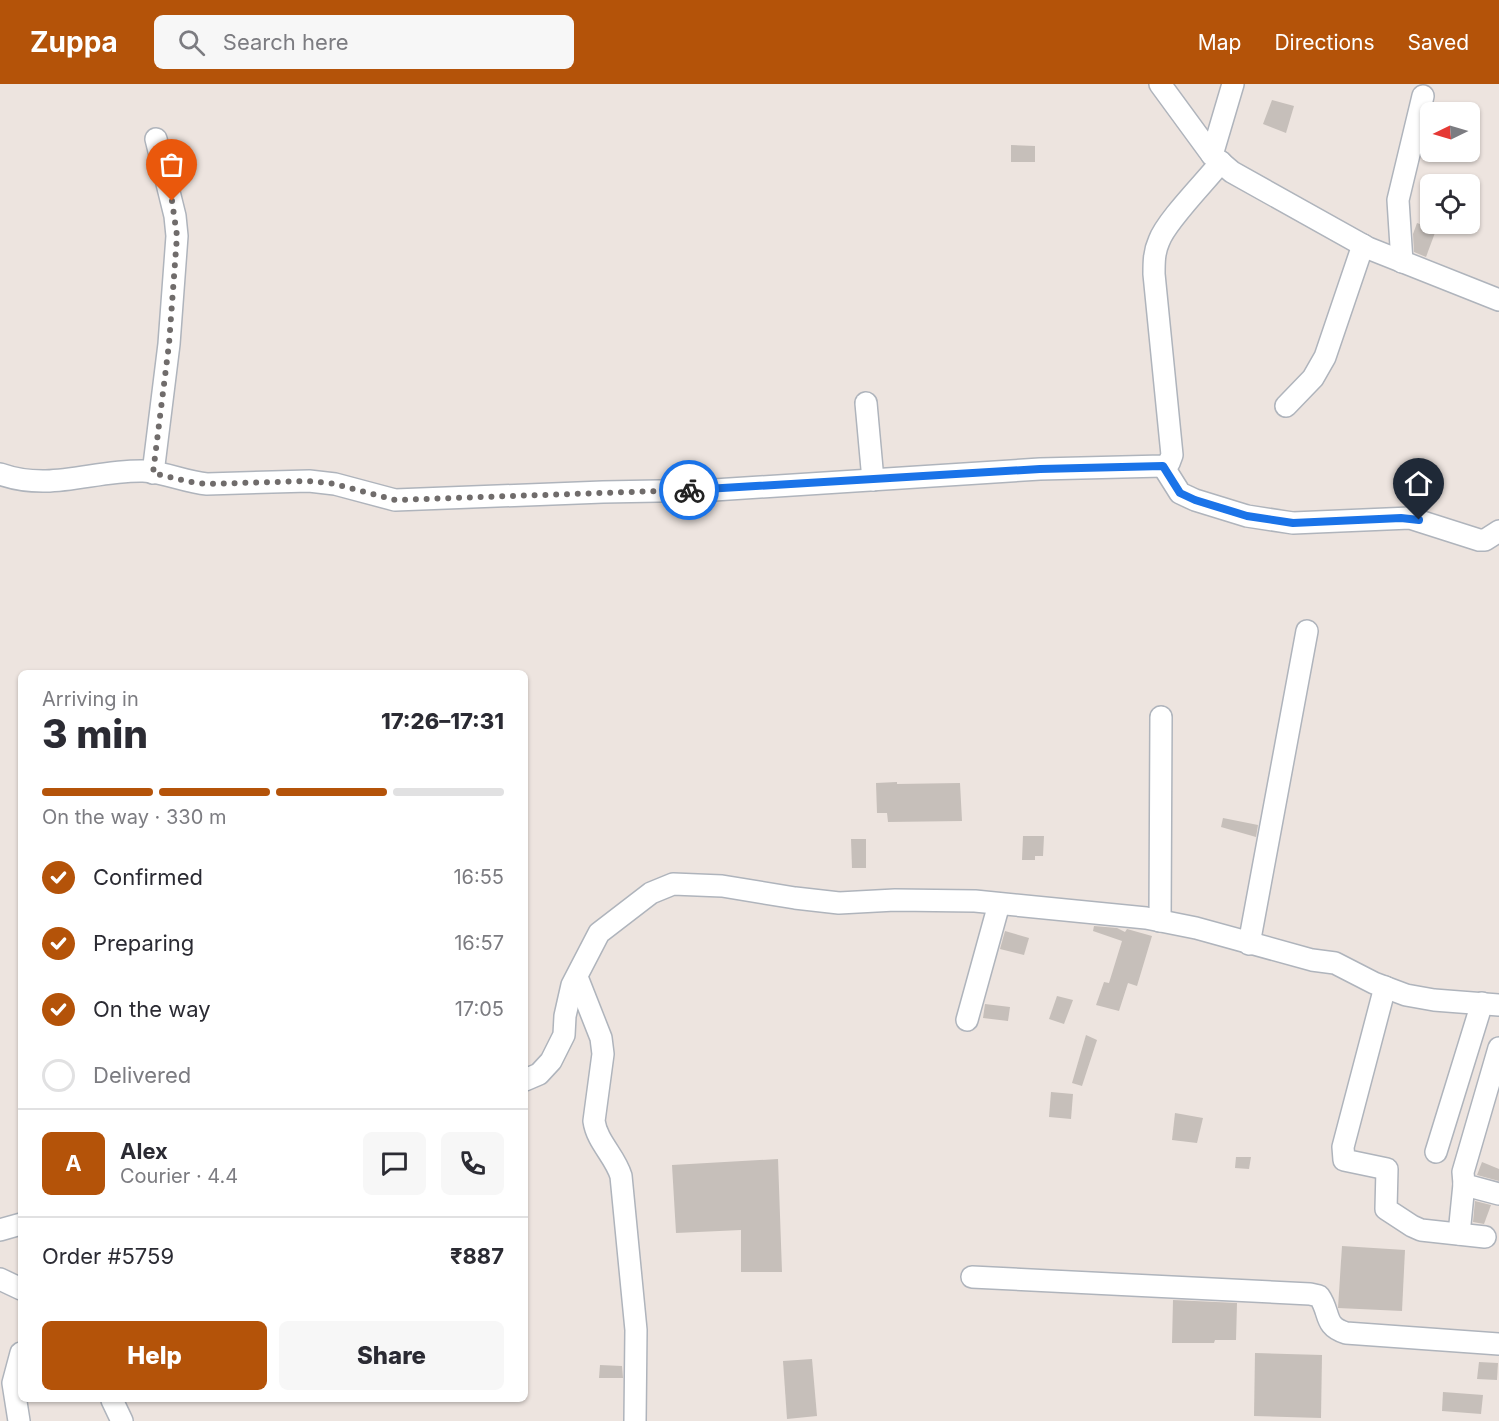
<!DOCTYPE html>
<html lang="en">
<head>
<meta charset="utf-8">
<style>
  body { margin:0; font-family:Inter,sans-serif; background:#f7f7f7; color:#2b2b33; height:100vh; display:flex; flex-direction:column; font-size:22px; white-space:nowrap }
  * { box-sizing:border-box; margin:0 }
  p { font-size:20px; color:#7c7c81 }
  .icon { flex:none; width:33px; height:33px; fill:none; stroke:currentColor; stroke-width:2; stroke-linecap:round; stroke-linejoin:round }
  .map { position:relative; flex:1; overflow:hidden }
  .details { position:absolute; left:18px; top:586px; width:510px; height:732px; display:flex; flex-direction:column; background:#fff; border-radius:9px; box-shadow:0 2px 4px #0004 }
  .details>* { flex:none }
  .needle { width:39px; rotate:265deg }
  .tools { position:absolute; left:1420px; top:18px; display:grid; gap:12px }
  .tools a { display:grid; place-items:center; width:60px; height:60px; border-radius:9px; background:#fff; box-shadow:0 2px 4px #0004; font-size:30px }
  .pin { position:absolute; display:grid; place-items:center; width:51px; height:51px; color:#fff; margin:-62px -26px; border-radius:50% 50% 50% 0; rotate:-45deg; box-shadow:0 0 6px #0007 }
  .pin .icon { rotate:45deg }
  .courier { position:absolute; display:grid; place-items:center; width:60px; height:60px; margin:-30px; border:4px solid #1a73e8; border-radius:50%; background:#fff; color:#222; box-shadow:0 2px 8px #0007 }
  .head em { font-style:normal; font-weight:800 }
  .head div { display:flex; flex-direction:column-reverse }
  .head { display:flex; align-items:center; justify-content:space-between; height:102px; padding:0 24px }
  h1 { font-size:39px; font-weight:800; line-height:45px }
  .bar { display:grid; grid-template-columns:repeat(4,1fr); gap:9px 6px; align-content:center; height:72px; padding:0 24px }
  .bar i { height:8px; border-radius:4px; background:#e1e1e2 }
  .bar .on { background:#b45309 }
  .bar p { grid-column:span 4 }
  .line { display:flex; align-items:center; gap:15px; padding:0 24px; border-top:2px solid #e1e1e2 }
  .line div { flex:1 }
  .round { display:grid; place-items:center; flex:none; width:63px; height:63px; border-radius:9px; background:#f7f7f7 }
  ol { padding:0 24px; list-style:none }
  li { display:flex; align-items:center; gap:18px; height:66px }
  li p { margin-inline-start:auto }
  li .icon { padding:6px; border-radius:50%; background:#b45309; color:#fff; stroke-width:4 }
  li:last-child { color:#7c7c81 }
  li i { width:33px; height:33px; border:3px solid #e1e1e2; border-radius:50% }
  .button { display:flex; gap:12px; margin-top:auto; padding:12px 24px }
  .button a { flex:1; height:69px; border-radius:9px; background:#b45309; color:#fff; font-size:24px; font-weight:800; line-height:69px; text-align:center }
  .button a+a { background:#f7f7f7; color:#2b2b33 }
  header { display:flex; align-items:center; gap:36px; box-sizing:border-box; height:84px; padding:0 30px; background:#b45309; color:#fff }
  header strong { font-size:28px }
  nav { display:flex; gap:33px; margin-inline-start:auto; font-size:21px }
  .search { width:420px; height:54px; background:#f7f7f7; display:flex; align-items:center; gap:15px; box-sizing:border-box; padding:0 21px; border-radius:9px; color:#7c7c81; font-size:22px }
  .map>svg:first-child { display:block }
</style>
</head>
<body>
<header>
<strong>Zuppa</strong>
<div class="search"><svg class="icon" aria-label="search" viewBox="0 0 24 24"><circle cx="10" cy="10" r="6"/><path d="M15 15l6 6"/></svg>Search here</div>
<nav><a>Map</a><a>Directions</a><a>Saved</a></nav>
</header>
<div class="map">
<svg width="1499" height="1337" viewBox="0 0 1499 1337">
  <rect width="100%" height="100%" fill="#ede4df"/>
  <!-- building -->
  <g fill="#c6bfba">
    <path d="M1272,16L1294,22L1286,49L1263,40Z"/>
    <path d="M1011,61L1035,62V78H1011Z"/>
    <path d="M1417,139L1436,146L1426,173L1414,168L1413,150Z"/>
    <path d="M897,698V700L960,699L962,737L888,738L887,729H877L876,699Z"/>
    <path d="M1223,734L1258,741L1256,753L1221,743Z"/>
    <path d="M1023,752H1044L1043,772H1035V776H1022Z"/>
    <path d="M851,755H866V784H852Z"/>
    <path d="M1094,842L1117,844L1125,848L1127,845L1152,852L1137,902L1128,899L1119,927L1096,921L1104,898L1109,899L1122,857L1093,847Z"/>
    <path d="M1005,847L1029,854L1024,871L1000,865Z"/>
    <path d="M1057,912L1073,916L1064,940L1049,935Z"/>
    <path d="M985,920L1010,923L1008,937L983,934Z"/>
    <path d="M1086,951L1097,956L1082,1002L1072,999Z"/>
    <path d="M1051,1008L1073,1010L1071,1035L1049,1033Z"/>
    <path d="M1175,1029L1203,1034L1197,1059L1172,1056Z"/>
    <path d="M1236,1073H1251L1249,1085L1235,1084Z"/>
    <path d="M778,1075L782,1188H741V1146L676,1149L672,1081Z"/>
    <path d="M1482,1078L1499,1085V1097L1477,1091Z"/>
    <path d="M1475,1117L1491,1121L1484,1140L1473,1138Z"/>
    <path d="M1342,1162L1405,1166L1402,1227L1338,1224Z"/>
    <path d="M1173,1216L1237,1219L1236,1256H1215L1214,1259H1172Z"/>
    <path d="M1255,1269L1322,1271L1321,1334L1254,1332Z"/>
    <path d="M812,1275L817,1332L787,1335L783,1277Z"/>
    <path d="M1479,1278L1498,1279L1497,1296L1477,1295Z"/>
    <path d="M600,1281L622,1282L623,1294H599Z"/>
    <path d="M1443,1308L1483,1311L1481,1330L1442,1327Z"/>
  </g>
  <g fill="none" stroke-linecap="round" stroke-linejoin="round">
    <!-- minor casing -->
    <g stroke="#afb4bc" stroke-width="24">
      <g id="minor">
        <path d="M1160,0L1212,71L1232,88L1368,164L1499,216"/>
        <path d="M1212,71L1233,0"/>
        <path d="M1402,178L1398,116L1423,12"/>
        <path d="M866,319L873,396"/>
        <path d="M1286,322L1313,294L1325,273L1363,161"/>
        <path d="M1163,382L1180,409L1195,416L1247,432L1293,439L1410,434L1479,456H1485L1499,447"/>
        <path d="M153,389L169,260L177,152L175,132L156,55"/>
        <path d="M0,390C51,408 92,386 143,387C165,388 185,398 207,400L309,397L335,400L395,416L603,408L714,406L1040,385L1163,382L1169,379L1172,371L1154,190C1154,178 1154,168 1159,157C1166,137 1206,97 1221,78"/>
        <path d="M1160,837L1161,633"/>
        <path d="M1249,860L1307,547"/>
        <path d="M577,893L601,954L603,970L594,1037C597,1058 615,1072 621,1092L636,1246L635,1337"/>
        <path d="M1385,903L1343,1063L1344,1076L1387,1085L1386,1125L1412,1142L1421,1146L1485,1153"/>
        <path d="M967,936L999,820"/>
        <path d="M1499,964L1463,1088L1464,1100L1469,1102L1499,1110"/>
        <path d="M525,996L539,990L551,977L564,951L565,932L572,901L599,849L651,809L673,800L722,802L795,814L839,819L895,816L975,817L1146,834L1196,844L1312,876L1335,879L1374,899L1406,911L1434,916L1499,921"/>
        <path d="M1436,1068L1482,919"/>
        <path d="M0,1146L21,1140"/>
        <path d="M1459,1150L1464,1100"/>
        <path d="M972,1193L1310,1210L1319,1212C1331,1229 1323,1242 1346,1249L1499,1260"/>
        <path d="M0,1195L21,1205"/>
        <path d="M112,1316L122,1337"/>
        <path d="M19,1337L13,1299L21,1269"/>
      </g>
    </g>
    <!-- minor -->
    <use href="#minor" stroke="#fff" stroke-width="21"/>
  </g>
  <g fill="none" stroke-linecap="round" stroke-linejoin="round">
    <!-- done -->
    <path stroke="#706c6b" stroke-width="6" stroke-dasharray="0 10.8" d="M172,117L177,152L169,260L153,389L191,398L207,400L309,397L335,400L395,416L689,406"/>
    <!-- route -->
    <path stroke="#1a73e8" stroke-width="8" d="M689,406L1040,385L1163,382L1180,409L1195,416L1247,432L1293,439L1401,434L1419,436"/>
  </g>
</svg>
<div class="tools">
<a><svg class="needle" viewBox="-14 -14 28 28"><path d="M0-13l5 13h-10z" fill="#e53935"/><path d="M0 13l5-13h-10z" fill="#7c7c81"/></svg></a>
<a><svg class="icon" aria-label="locate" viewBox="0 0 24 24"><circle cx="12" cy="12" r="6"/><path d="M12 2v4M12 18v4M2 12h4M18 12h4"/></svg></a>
</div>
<div class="pin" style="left:172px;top:117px;background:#ea580c"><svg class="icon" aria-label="bag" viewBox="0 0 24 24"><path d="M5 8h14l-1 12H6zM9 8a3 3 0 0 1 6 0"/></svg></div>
<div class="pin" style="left:1419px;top:436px;background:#1f2937"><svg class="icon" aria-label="home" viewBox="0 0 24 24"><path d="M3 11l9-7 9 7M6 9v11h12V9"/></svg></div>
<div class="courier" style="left:689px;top:406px"><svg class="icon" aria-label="bike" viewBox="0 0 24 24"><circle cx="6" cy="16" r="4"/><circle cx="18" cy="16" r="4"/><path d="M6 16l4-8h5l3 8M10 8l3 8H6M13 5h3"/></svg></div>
<section class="details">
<div class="head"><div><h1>3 min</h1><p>Arriving in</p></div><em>17:26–17:31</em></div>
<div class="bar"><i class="on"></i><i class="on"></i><i class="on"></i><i></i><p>On the way · 330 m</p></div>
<ol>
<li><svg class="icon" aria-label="check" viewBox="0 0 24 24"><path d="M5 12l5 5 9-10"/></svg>Confirmed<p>16:55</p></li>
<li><svg class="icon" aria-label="check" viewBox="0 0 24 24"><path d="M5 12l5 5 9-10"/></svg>Preparing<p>16:57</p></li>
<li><svg class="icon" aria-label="check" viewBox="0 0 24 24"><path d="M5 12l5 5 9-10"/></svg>On the way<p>17:05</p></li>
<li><i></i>Delivered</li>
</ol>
<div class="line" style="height:108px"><b class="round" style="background:#b45309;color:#fff">A</b><div><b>Alex</b><p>Courier · 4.4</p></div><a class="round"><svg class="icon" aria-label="chat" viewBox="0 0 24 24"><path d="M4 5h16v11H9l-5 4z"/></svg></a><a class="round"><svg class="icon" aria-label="phone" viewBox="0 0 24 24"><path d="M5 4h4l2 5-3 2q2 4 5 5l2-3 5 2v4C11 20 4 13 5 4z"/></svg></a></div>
<div class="line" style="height:78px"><div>Order #5759</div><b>₹887</b></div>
<div class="button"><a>Help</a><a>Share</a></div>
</section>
</div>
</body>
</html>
